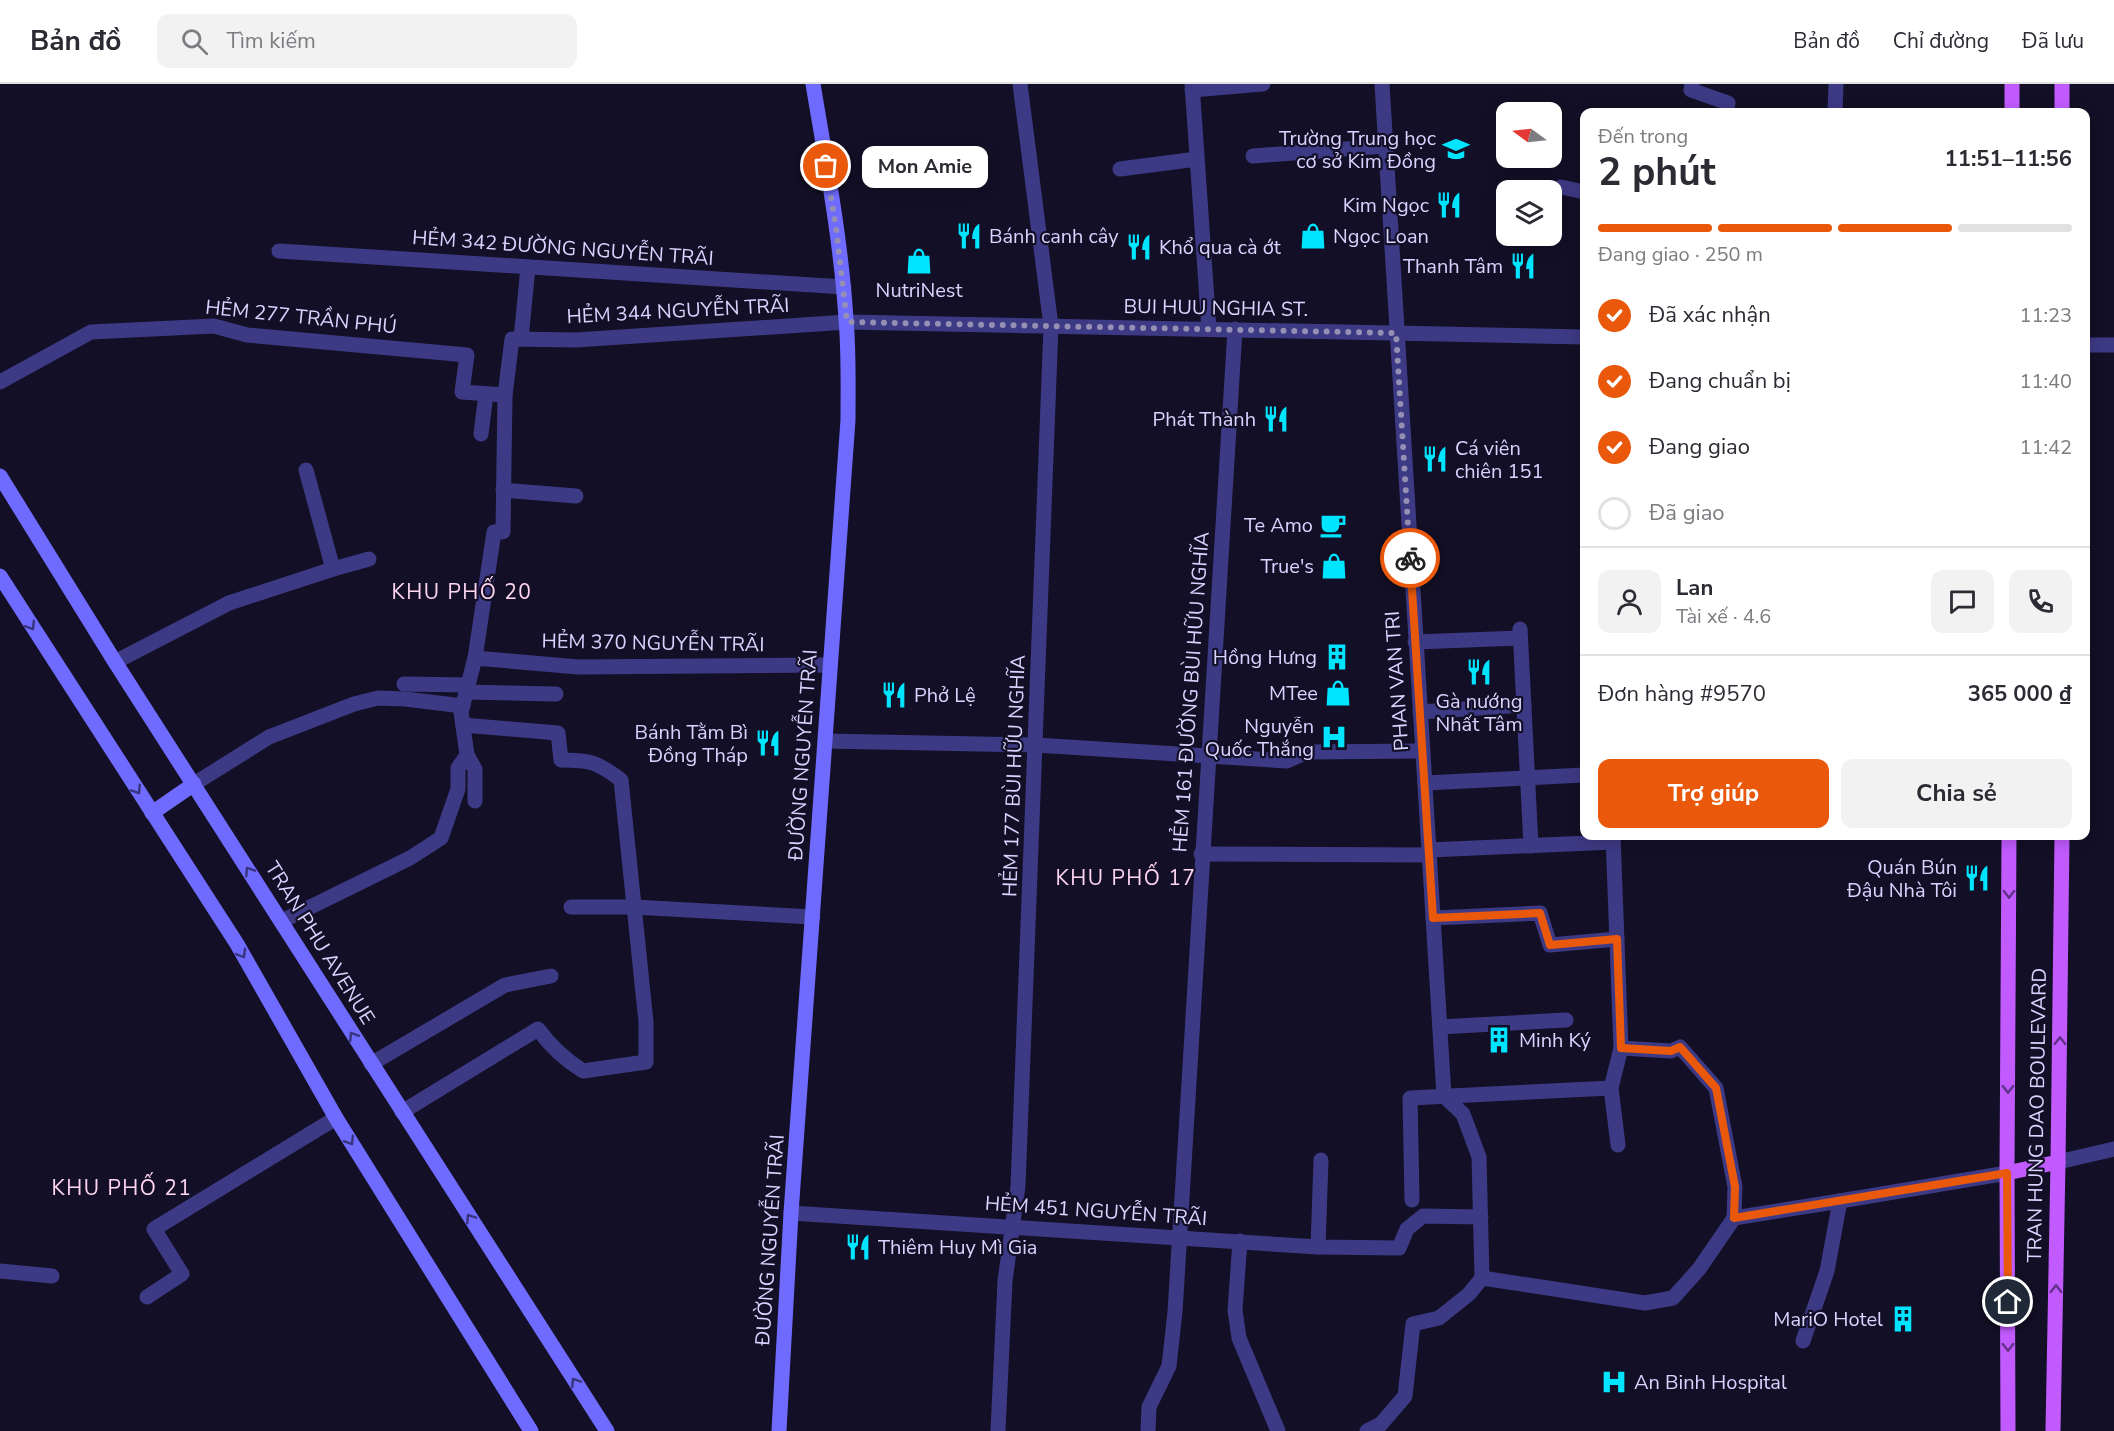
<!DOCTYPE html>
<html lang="vi">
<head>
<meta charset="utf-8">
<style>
  body { margin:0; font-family:"Nunito Sans",sans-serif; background:#f2f2f3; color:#2b2b33; height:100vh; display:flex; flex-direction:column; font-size:22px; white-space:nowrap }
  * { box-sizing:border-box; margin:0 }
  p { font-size:20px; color:#7c7c81 }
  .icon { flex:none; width:33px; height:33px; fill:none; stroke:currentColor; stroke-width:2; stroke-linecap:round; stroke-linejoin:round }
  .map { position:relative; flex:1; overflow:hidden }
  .sheet { position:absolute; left:1580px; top:24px; width:510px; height:732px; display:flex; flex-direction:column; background:#fff; border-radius:12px; box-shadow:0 3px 15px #0003 }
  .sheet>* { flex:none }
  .needle { width:39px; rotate:285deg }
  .fabs { position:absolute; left:1496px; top:18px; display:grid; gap:12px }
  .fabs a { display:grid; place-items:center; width:66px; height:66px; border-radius:12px; background:#fff; box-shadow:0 3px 15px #0003; font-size:30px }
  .pin { position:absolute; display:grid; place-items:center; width:51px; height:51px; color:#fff; margin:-26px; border:3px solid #fff; border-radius:50%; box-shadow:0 2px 6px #0007 }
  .courier { position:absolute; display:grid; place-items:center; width:60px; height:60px; margin:-30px; border:4px solid #ea580c; border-radius:50%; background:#fff; color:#222; box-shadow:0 2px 8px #0007 }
  .bubble { position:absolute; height:42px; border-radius:12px; background:#fff; box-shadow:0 3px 15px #0003; font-size:20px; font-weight:700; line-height:42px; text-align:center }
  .summary em { font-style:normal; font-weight:700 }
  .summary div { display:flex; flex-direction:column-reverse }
  .summary { display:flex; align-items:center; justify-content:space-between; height:102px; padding:0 18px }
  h1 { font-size:39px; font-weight:700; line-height:45px }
  .bar { display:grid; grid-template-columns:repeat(4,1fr); gap:9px 6px; align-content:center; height:72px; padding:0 18px }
  .bar i { height:8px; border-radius:4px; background:#e1e1e2 }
  .bar .current { background:#ea580c }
  .bar p { grid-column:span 4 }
  .line { display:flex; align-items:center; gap:15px; padding:0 18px; border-top:2px solid #e1e1e2 }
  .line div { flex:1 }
  .round { display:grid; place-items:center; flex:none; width:63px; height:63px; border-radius:12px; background:#f2f2f3 }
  ol { padding:0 18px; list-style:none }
  li { display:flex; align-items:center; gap:18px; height:66px }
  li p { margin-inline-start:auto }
  li .icon { padding:6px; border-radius:50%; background:#ea580c; color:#fff; stroke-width:4 }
  li:last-child { color:#7c7c81 }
  li i { width:33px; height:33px; border:3px solid #e1e1e2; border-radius:50% }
  .primary-button { display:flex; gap:12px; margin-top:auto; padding:12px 18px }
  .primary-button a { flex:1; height:69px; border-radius:12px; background:#ea580c; color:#fff; font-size:24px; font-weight:700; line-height:69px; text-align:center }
  .primary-button a+a { background:#f2f2f3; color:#2b2b33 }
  header { display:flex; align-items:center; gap:36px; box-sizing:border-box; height:84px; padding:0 30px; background:#fff; border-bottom:2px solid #e1e1e2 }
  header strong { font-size:28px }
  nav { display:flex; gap:33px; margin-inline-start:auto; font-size:21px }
  .search { width:420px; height:54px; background:#f2f2f3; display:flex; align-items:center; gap:15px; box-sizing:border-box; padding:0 21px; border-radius:12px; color:#7c7c81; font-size:22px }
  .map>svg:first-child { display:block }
</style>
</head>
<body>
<header>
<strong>Bản đồ</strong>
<div class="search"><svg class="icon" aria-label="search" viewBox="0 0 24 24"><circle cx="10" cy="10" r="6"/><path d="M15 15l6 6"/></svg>Tìm kiếm</div>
<nav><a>Bản đồ</a><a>Chỉ đường</a><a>Đã lưu</a></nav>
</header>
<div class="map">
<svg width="2114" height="1347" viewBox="0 0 2114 1347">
  <rect width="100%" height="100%" fill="#130f26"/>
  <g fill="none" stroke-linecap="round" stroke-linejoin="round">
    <!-- service -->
    <g stroke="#3d3a85" stroke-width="15">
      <path d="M1192,0L1209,245"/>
      <path d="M1692,0L1691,6L1728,19L1726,28"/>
      <path d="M1192,6L1263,0"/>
      <path d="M1835,28L1836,0"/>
      <path d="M1253,72L1385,62"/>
      <path d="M1120,85L1197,75"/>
      <path d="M1561,103L1584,108"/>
      <path d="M279,167L844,203"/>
      <path d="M521,255L528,183"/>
      <path d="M0,298L91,248L214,242L247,251L467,271L462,308L505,311"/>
      <path d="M481,350L486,310"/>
      <path d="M503,406L576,412"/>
      <path d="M333,485L369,475"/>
      <path d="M1520,545L1531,762"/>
      <path d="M1415,558L1520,554"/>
      <path d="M475,574L578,583L829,581"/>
      <path d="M115,578L229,519L333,485L306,386"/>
      <path d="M404,600L468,601"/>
      <path d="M467,608L556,610"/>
      <path d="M1420,628L1524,621"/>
      <path d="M825,657L1036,661L1287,677L1307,668L1422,667"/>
      <path d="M467,671L475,685V717"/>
      <path d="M1425,699L1584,691"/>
      <path d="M194,700L269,653L354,620L378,614L405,615L463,622"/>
      <path d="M1613,752L1621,964L1671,967L1680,963L1716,1004L1735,1103L1734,1134"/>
      <path d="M1429,766L1613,758"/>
      <path d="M1201,770L1429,771"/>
      <path d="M571,823H634L813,833"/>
      <path d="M1433,834L1540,829L1550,861L1617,855"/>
      <path d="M282,837L410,774L441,754L458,705V684L467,671L461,628L475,574L494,448H503L505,311L512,255L576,256L847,238"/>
      <path d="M1440,943L1566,936"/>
      <path d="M371,980L505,901L551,892"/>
      <path d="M1444,1012L1463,1030L1479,1073L1482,1194"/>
      <path d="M402,1028L538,945C551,963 564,975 583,987L646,978V938L621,696C597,678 591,676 561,676L558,649L463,641"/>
      <path d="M1618,1061L1611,1004L1621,964"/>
      <path d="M1412,1116L1410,1014L1611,1004"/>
      <path d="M791,1129L1318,1163L1399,1164L1407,1145L1423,1132L1481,1133"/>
      <path d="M1734,1134L1840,1117L1827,1187L1803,1257"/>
      <path d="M1240,1157L1235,1226L1239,1254L1278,1347"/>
      <path d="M1318,1163L1321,1076"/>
      <path d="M0,1187L52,1192"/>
      <path d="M1482,1194L1645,1219L1673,1214L1699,1185L1734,1134"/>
      <path d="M147,1213L182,1190L154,1145L336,1034"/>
      <path d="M1381,1340L1405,1312L1413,1240L1439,1234L1469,1210L1482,1194"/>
      <path d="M998,1347L1005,1197L1018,1102L1051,242L1020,0"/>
      <path d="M1148,1347L1149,1323L1169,1282L1175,1228L1235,245"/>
    </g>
    <!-- minor -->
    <g stroke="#3d3a85" stroke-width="15">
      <path d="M1382,0L1444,1012"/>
      <path d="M1840,1117L2007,1089"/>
      <path d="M1367,1347L1381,1340"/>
    </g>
    <!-- tertiary -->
    <g stroke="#3d3a85" stroke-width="15">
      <path d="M847,238L1584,253"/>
      <path d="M2085,261H2114"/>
      <path d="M2058,1078L2114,1065"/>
    </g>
    <!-- secondary -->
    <g stroke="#6f6bff" stroke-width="15">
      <path d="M0,392L115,578L607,1347"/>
      <path d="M0,492L237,860L336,1034L531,1347"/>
      <path d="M152,729L194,700"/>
      <path d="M779,1347L791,1129L848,336C848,303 849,269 846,235C841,156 826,78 813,0"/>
    </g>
    <!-- primary -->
    <g stroke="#c25bff" stroke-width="15">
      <path d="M2012,0V28"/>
      <path d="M2062,0V28"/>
      <path d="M2007,1089L2058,1078"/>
      <path d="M2008,1347L2007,1089L2009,752"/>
      <path d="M2053,1347L2058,1078L2062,752"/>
    </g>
  </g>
  <!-- one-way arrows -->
  <defs><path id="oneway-chevron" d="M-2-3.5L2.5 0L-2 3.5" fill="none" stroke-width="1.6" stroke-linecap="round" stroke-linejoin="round" transform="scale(1.5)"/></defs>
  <g stroke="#38347d">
    <use href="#oneway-chevron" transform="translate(31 542) rotate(58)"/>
    <use href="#oneway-chevron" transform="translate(137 706) rotate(57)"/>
    <use href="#oneway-chevron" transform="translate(249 787) rotate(-123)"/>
    <use href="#oneway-chevron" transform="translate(242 870) rotate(60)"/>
    <use href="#oneway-chevron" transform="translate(353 952) rotate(-122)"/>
    <use href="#oneway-chevron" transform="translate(350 1057) rotate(58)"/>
    <use href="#oneway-chevron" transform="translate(470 1134) rotate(-123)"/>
    <use href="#oneway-chevron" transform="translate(575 1298) rotate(-123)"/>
  </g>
  <g stroke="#623188">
    <use href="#oneway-chevron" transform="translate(2009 810) rotate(90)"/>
    <use href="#oneway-chevron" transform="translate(2060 957) rotate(-89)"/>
    <use href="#oneway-chevron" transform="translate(2008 1005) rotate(90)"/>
    <use href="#oneway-chevron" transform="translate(2056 1205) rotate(-89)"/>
    <use href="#oneway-chevron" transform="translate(2008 1263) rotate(90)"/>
  </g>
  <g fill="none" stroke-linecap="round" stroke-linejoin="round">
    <!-- done -->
    <path stroke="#948fb3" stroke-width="6" stroke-dasharray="0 10.8" d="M826,82L836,144L847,238L1396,249L1410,474"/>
    <!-- route -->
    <path stroke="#ea580c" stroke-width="8" d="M1410,474L1433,834L1540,829L1550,861L1617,855L1621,964L1671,967L1680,963L1716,1004L1735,1103L1734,1134L2007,1089L2008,1218"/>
  </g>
  <!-- icons -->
  <defs>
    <g id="school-bare" transform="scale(2.07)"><path d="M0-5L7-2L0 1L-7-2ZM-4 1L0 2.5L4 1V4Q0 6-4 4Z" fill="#00e5ff" stroke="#130f26" stroke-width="2.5" paint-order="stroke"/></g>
    <g id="restaurant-bare" transform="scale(2.07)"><path d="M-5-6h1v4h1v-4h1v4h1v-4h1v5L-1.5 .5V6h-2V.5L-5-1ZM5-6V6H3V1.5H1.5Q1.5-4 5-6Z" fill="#00e5ff" stroke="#130f26" stroke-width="2.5" paint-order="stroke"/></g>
    <g id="shop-bare" transform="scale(2.07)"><path d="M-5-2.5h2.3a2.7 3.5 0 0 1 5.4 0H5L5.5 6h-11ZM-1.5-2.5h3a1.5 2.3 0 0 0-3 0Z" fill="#00e5ff" stroke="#130f26" stroke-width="2.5" paint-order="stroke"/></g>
    <g id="cafe-bare" transform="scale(2.07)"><path d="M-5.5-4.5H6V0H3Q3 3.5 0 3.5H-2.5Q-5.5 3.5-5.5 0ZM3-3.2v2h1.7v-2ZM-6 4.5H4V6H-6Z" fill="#00e5ff" stroke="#130f26" stroke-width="2.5" paint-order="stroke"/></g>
    <g id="building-bare" transform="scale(2.07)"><path d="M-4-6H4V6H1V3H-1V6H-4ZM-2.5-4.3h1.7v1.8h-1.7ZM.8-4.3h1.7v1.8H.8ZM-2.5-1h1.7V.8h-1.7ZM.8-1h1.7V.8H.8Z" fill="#00e5ff" stroke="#130f26" stroke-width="2.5" paint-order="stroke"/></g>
    <g id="hospital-bare" transform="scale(2.07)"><path d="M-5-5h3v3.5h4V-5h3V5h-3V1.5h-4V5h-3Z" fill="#00e5ff" stroke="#130f26" stroke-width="2.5" paint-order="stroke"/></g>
  </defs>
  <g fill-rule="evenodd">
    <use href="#school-bare" x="1456" y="65"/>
    <use href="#restaurant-bare" x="1449" y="121"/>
    <use href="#restaurant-bare" x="969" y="152"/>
    <use href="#shop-bare" x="1313" y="152"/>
    <use href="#restaurant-bare" x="1139" y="163"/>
    <use href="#shop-bare" x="919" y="177"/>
    <use href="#restaurant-bare" x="1523" y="182"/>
    <use href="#restaurant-bare" x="1276" y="335"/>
    <use href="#restaurant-bare" x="1435" y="375"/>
    <use href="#cafe-bare" x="1333" y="441"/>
    <use href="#shop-bare" x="1334" y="482"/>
    <use href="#building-bare" x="1337" y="573"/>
    <use href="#restaurant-bare" x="1479" y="588"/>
    <use href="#shop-bare" x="1338" y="609"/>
    <use href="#restaurant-bare" x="894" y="611"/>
    <use href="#hospital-bare" x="1334" y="653"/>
    <use href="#restaurant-bare" x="768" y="659"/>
    <use href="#restaurant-bare" x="1977" y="794"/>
    <use href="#building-bare" x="1499" y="956"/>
    <use href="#restaurant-bare" x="858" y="1163"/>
    <use href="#building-bare" x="1903" y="1235"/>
    <use href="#hospital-bare" x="1614" y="1298"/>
  </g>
  <g text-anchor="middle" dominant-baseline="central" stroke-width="4.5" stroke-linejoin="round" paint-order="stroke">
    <!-- poi labels -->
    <g font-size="20" fill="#d9d4ff" stroke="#130f26" text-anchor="end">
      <text x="1436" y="54">Trường Trung học<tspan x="1436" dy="23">cơ sở Kim Đồng</tspan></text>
      <text x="1429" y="121">Kim Ngọc</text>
      <text x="989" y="152" text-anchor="start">Bánh canh cây</text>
      <text x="1333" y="152" text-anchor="start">Ngọc Loan</text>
      <text x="1159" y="163" text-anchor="start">Khổ qua cà ớt</text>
      <text x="1503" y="182">Thanh Tâm</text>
      <text x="919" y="206" text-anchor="middle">NutriNest</text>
      <text x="1256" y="335">Phát Thành</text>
      <text x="1455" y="364" text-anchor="start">Cá viên<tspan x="1455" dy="23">chiên 151</tspan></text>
      <text x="1313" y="441">Te Amo</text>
      <text x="1314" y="482">True's</text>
      <text x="1317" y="573">Hồng Hưng</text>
      <text x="1318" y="609">MTee</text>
      <text x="914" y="611" text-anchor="start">Phở Lệ</text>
      <text x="1479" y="617" text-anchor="middle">Gà nướng<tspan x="1479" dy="23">Nhất Tâm</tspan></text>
      <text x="1314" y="642">Nguyễn<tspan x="1314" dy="23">Quốc Thắng</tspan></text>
      <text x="748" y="648">Bánh Tằm Bì<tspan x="748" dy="23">Đồng Tháp</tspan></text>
      <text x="1957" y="783">Quán Bún<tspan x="1957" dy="23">Đậu Nhà Tôi</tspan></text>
      <text x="1519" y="956" text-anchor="start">Minh Ký</text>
      <text x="878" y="1163" text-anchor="start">Thiêm Huy Mì Gia</text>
      <text x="1883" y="1235">MariO Hotel</text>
      <text x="1634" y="1298" text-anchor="start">An Binh Hospital</text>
    </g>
    <!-- street labels -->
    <g font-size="20" fill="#d9d4ff" stroke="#130f26">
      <text transform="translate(563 164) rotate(4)">HẺM 342 ĐƯỜNG NGUYỄN TRÃI</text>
      <text transform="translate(1216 224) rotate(1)">BUI HUU NGHIA ST.</text>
      <text transform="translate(678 227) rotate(-3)">HẺM 344 NGUYỄN TRÃI</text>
      <text transform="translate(301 233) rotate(6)">HẺM 277 TRẦN PHÚ</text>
      <text transform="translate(653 559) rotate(1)">HẺM 370 NGUYỄN TRÃI</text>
      <text transform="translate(1397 597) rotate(-94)">PHAN VAN TRI</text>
      <text transform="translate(1191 608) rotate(-86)">HẺM 161 ĐƯỜNG BÙI HỮU NGHĨA</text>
      <text transform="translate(803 671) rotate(-86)">ĐƯỜNG NGUYỄN TRÃI</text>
      <text transform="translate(1014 692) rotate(-88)">HẺM 177 BÙI HỮU NGHĨA</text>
      <text transform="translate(320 859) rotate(58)">TRAN PHU AVENUE</text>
      <text transform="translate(2037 1031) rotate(-89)">TRAN HUNG DAO BOULEVARD</text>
      <text transform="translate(1096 1127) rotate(4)">HẺM 451 NGUYỄN TRÃI</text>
      <text transform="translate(770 1156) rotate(-86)">ĐƯỜNG NGUYỄN TRÃI</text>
    </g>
    <!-- neighbourhood labels -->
    <g font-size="21" letter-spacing="1.5" fill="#ffd6f0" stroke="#130f26">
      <text x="462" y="508">KHU PHỐ 20</text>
      <text x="1126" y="794">KHU PHỐ 17</text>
      <text x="122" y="1104">KHU PHỐ 21</text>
    </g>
  </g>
</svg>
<div class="fabs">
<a><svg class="needle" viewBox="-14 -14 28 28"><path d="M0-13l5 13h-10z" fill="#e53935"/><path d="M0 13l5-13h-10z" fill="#7c7c81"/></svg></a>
<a><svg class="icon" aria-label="layers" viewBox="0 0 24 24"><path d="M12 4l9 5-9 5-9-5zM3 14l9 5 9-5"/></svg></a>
</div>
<div class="pin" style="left:826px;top:82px;background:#ea580c"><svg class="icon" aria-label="bag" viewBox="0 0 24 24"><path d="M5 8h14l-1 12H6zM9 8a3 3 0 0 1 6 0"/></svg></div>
<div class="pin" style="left:2008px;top:1218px;background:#1f2937"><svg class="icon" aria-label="home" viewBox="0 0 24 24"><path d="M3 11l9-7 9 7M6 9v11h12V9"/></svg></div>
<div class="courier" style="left:1410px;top:474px"><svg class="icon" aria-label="bike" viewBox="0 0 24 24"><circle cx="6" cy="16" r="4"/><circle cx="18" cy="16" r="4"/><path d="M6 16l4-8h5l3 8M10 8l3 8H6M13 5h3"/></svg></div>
<div class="bubble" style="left:862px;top:62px;width:126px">Mon Amie</div>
<section class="sheet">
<div class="summary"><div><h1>2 phút</h1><p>Đến trong</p></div><em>11:51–11:56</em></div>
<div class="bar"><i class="current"></i><i class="current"></i><i class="current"></i><i></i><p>Đang giao · 250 m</p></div>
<ol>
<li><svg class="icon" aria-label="check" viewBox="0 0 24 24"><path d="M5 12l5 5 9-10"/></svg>Đã xác nhận<p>11:23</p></li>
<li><svg class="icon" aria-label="check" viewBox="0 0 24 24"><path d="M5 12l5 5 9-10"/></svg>Đang chuẩn bị<p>11:40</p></li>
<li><svg class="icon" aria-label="check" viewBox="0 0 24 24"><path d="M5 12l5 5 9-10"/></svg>Đang giao<p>11:42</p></li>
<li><i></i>Đã giao</li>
</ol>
<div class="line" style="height:108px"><a class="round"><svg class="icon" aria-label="person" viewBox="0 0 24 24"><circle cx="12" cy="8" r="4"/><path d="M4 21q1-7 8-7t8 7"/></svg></a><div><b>Lan</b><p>Tài xế · 4.6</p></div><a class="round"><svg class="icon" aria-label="chat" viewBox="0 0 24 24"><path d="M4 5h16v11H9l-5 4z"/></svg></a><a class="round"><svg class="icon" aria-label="phone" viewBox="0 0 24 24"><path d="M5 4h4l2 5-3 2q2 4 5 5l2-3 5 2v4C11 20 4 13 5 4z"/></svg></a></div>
<div class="line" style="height:78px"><div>Đơn hàng #9570</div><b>365 000 ₫</b></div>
<div class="primary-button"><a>Trợ giúp</a><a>Chia sẻ</a></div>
</section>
</div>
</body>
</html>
